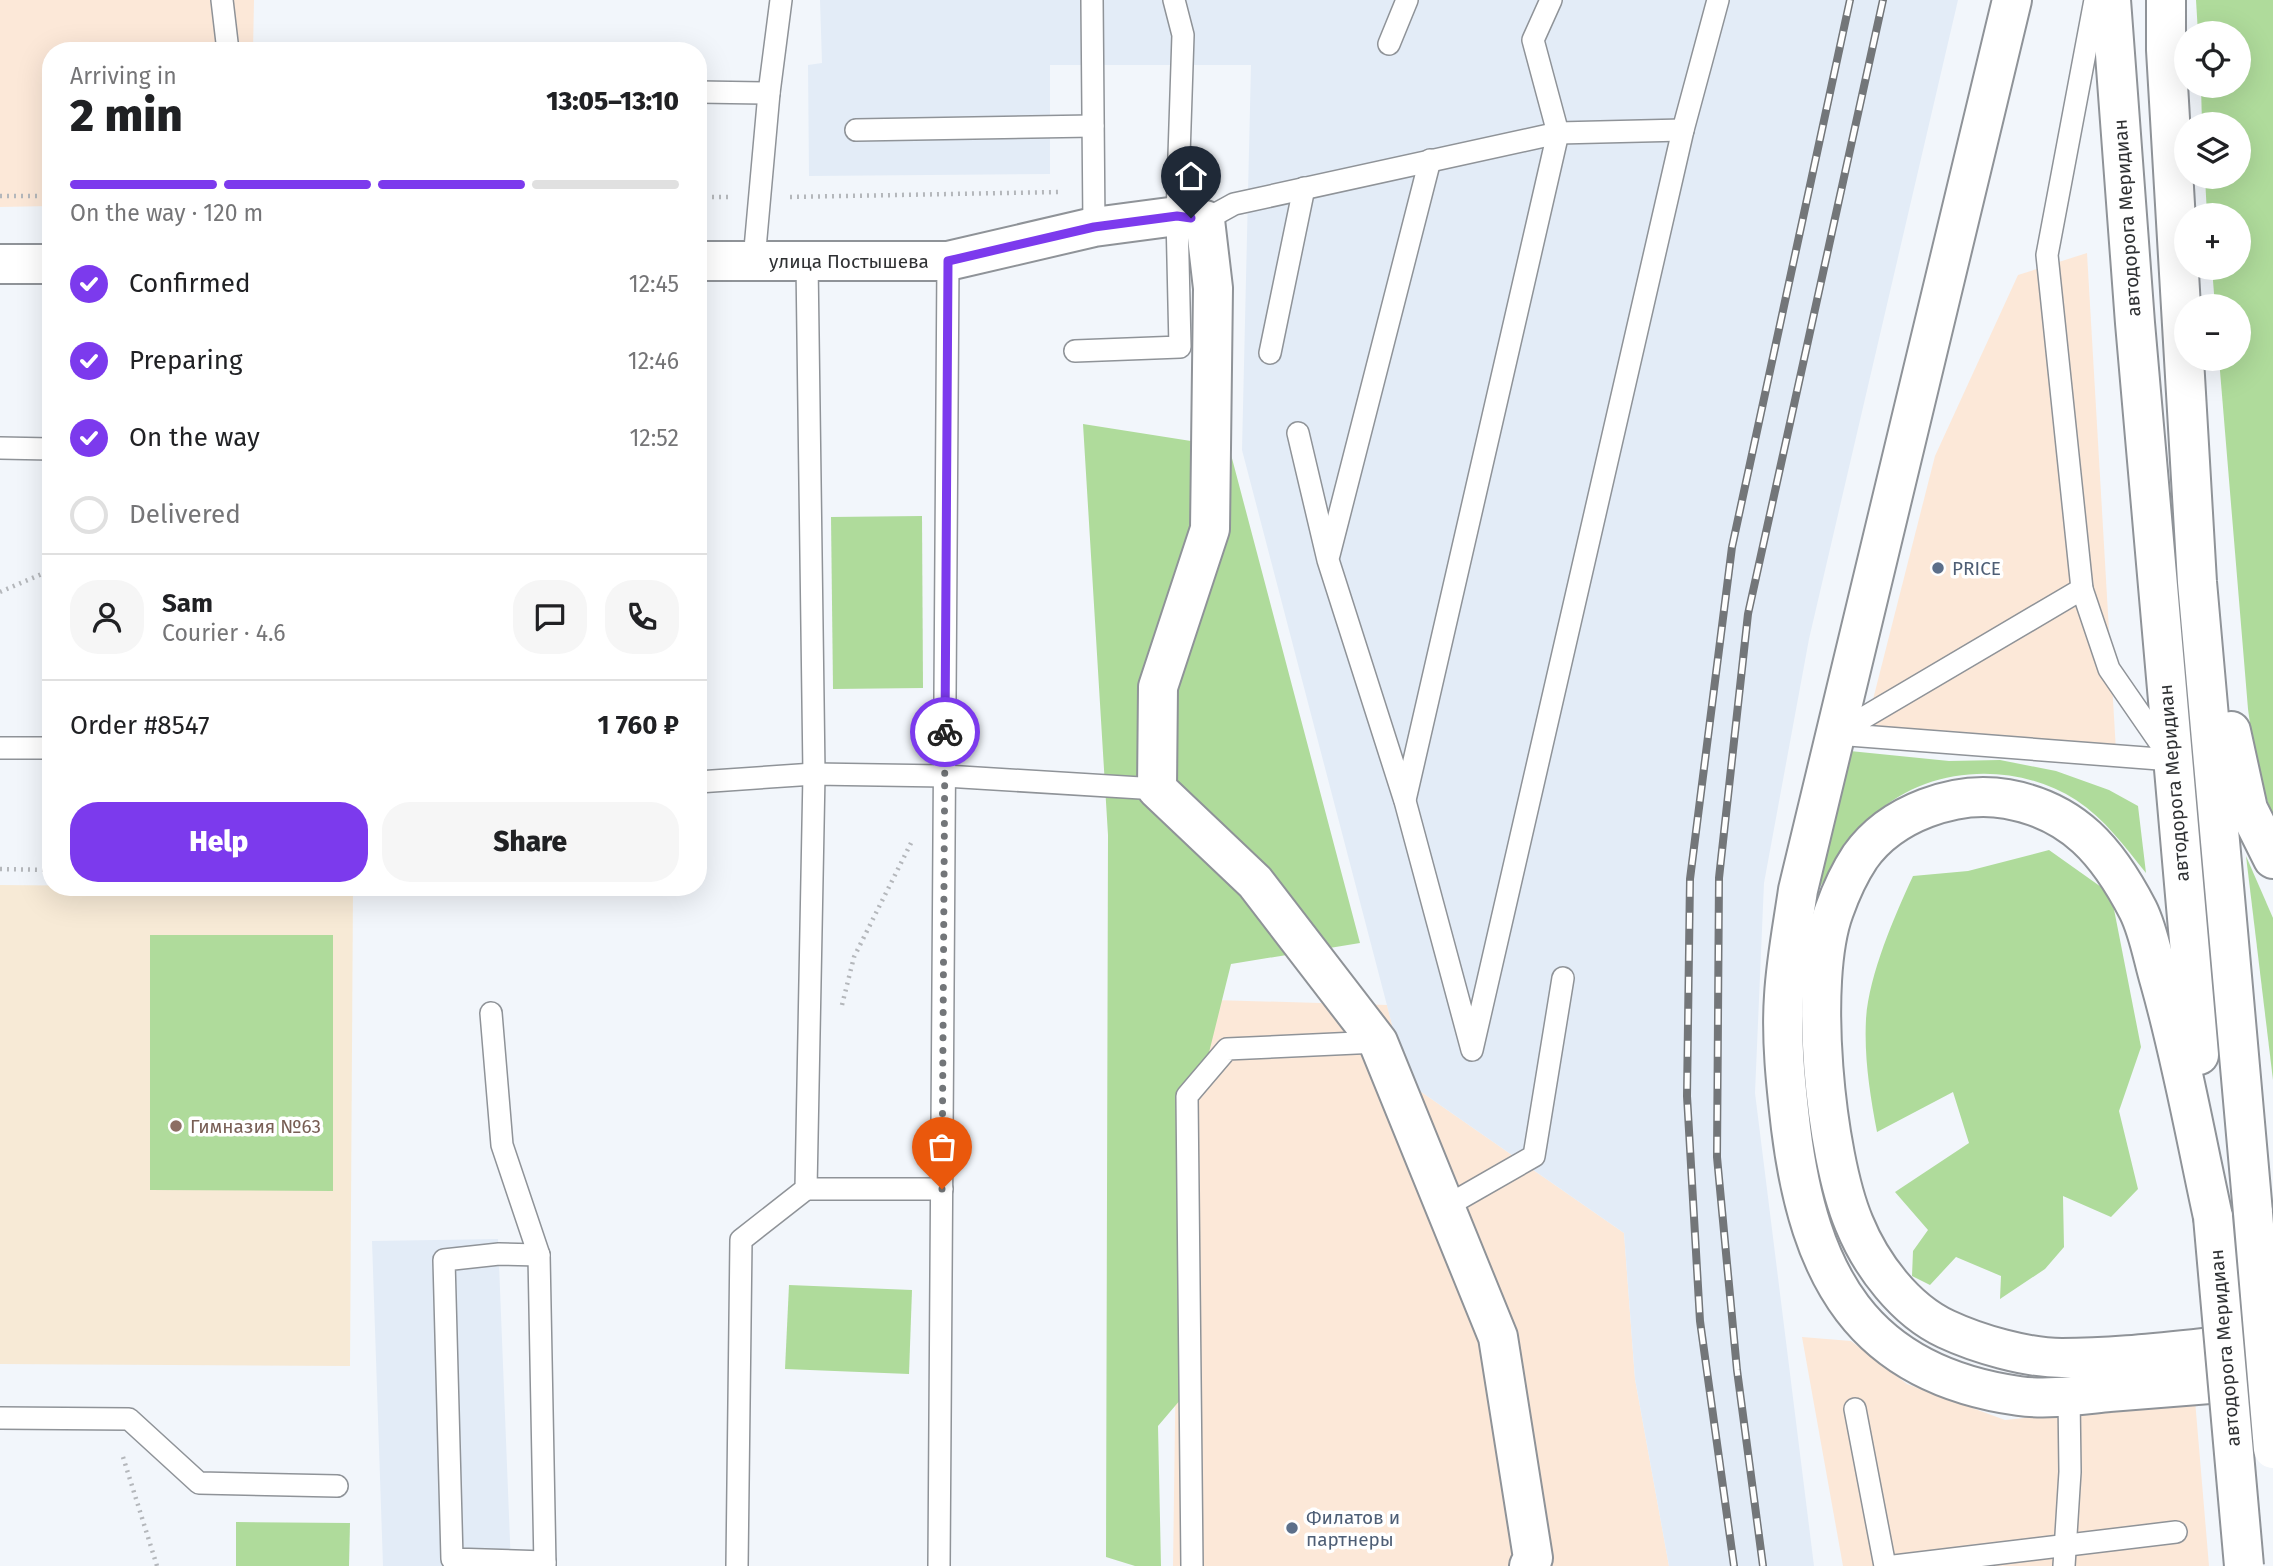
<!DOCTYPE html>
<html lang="en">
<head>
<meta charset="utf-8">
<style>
  body { margin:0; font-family:"Fira Sans",sans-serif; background:#f6f6f6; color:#202124; height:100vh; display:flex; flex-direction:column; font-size:26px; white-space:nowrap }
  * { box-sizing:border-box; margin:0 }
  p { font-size:23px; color:#757577 }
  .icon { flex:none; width:38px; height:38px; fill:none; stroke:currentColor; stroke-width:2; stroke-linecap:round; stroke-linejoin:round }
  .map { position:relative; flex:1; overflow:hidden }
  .drawer { position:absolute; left:42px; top:42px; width:665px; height:854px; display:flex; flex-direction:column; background:#fff; border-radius:28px; box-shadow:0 7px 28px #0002 }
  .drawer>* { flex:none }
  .controls { position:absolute; left:2174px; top:21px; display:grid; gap:14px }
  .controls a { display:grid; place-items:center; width:77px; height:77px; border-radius:50%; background:#fff; box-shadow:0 7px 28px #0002; font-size:35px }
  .pin { position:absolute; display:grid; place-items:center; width:60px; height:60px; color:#fff; margin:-72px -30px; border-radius:50% 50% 50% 0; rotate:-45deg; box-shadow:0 0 7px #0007 }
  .pin .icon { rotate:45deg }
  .courier { position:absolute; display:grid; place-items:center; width:70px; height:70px; margin:-35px; border:5px solid #7c3aed; border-radius:50%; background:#fff; color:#222; box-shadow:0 2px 9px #0007 }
  .head em { font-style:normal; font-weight:800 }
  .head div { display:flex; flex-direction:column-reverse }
  .head { display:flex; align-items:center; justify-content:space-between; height:119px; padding:0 28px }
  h1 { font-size:46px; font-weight:800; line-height:52px }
  .bar { display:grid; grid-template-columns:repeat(4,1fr); gap:10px 7px; align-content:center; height:84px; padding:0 28px }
  .bar i { height:9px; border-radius:5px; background:#e0e0e0 }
  .bar .current { background:#7c3aed }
  .bar p { grid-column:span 4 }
  .line { display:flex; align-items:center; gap:18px; padding:0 28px; border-top:2px solid #e0e0e0 }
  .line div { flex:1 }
  .round { display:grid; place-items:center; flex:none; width:74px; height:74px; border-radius:28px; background:#f6f6f6 }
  ol { padding:0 28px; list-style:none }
  li { display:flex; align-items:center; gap:21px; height:77px }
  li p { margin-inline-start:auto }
  li .icon { padding:7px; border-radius:50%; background:#7c3aed; color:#fff; stroke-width:4 }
  li:last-child { color:#757577 }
  li i { width:38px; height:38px; border:4px solid #e0e0e0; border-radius:50% }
  .action { display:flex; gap:14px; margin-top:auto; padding:14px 28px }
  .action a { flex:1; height:80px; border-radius:28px; background:#7c3aed; color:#fff; font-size:28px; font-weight:800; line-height:80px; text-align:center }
  .action a+a { background:#f6f6f6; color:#202124 }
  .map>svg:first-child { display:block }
</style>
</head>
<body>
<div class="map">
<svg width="2273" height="1566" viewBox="0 0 2273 1566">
  <rect width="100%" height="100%" fill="#f2f6fb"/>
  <!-- commercial -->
  <g fill="#fce8d8">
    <path d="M0,0H254L253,51H51V206L0,207Z"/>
    <path d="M2087,253L2116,751L1866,727L1935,456L2018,275Z"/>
    <path d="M1181,999L1387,1005L1407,1082L1624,1233L1635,1379L1669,1566H1173Z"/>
    <path d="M1802,1337L1851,1341L1907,1384L2005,1420L2195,1400L2209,1566H1843Z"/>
  </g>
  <!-- built -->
  <g fill="#e3ecf7">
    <path d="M820,0H1958L1809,639L1764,883L1755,1093L1814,1566H1669L1635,1379L1624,1233L1407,1082L1242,450L1251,65H1050V174L809,176L808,65L822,63Z"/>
    <path d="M498,1239L511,1566H383L372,1241Z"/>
  </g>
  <!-- education -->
  <path fill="#f7ead6" d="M0,885L353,888L350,1366L0,1364Z"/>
  <!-- green -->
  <g fill="#afdb9b">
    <path d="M2196,0H2273V817L2256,767L2248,709L2219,359H2238V306H2215L2212,268H2238V215H2207L2205,177H2238V124H2202L2201,86H2238V33H2198Z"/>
    <path d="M1083,424L1229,447L1360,943L1231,964L1192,1121L1198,1379L1158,1426L1161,1566H1135L1106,1557L1108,835Z"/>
    <path d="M922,516L923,688L833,689L831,517Z"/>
    <path d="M1850,751L1949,761L2000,760L2056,771L2109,790L2138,806L2146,873C2125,847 2105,819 2076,800C2015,761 1928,765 1874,815C1850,837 1834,865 1817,892Z"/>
    <path d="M2049,850L2111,894L2141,1047L2119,1111L2138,1189L2111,1217L2063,1196L2064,1247L2045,1269L2000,1299L2001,1276L1956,1257L1930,1285L1912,1276L1913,1251L1928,1230L1895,1192L1969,1143L1953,1092L1877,1132C1870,1094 1864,1058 1866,1019C1869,975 1894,917 1913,876L1968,871Z"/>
    <path d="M2246,856L2273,918V1080Z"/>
    <path d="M150,935H333V1191L150,1190Z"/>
    <path d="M789,1285L912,1290L909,1374L785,1369Z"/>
    <path d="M236,1522L350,1523L349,1566H236Z"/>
  </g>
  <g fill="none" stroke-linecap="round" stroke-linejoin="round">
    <!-- service casing -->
    <g stroke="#8f9398" stroke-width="24">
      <g id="service">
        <path d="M222,0L228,51"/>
        <path d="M1092,0L1094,227"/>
        <path d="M2095,0L2047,255L2082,589L2109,669L2167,753"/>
        <path d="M1389,44L1407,0"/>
        <path d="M698,92L769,93"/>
        <path d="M856,130L1093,126"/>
        <path d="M1205,220L1234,204L1558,133L1683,130"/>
        <path d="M754,260L769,93L781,0"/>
        <path d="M1075,351L1180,347L1177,216L1183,35L1174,0"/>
        <path d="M1270,353L1304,188"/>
        <path d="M1298,433L1328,560L1405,801L1472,1050L1683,130L1718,0"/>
        <path d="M0,448L51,449"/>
        <path d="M1329,555L1430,160"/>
        <path d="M2082,589L1836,734L2172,760"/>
        <path d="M0,748H51"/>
        <path d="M698,782L814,774L945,776L1157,789"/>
        <path d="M1405,800L1558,133L1533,40L1551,0"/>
        <path d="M491,1013L502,1145L539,1255L545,1566"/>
        <path d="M806,1189H942"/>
        <path d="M1445,1207L1534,1156L1563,978"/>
        <path d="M539,1255L499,1254L444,1260L452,1559L545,1562"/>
        <path d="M1855,1409L1885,1566"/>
        <path d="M0,1418L129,1419L199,1483L337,1486"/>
        <path d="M737,1566L741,1240L806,1189L814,774L807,262"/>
        <path d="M939,1566L948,261"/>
        <path d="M1192,1566L1187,1096L1227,1049L1378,1042"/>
        <path d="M1894,1566L2176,1532"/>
        <path d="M2064,1566L2070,1472L2069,1396"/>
      </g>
    </g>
    <!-- minor casing -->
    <g stroke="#8f9398" stroke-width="42">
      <g id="minor">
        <path d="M698,261H948L1094,227L1177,216L1205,220L1213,288L1210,529L1158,687L1157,789L1255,882L1378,1042L1498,1337L1533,1558L1529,1566"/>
        <path d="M0,264H51"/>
      </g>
    </g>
    <!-- primary casing -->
    <g stroke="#8f9398" stroke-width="42">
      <g id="primary">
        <path d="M2012,0L1798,890C1793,925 1786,960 1784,996C1781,1039 1786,1085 1791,1128C1809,1274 1861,1374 2019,1396C2048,1400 2080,1395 2109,1392C2164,1388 2218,1383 2273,1379"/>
        <path d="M2111,0L2135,323L2199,1055"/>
        <path d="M2166,0V50L2197,582L2253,1213"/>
        <path d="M2231,731L2248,809L2273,859"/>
        <path d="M2213,1217C2196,1139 2182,1060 2160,982C2153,959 2149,932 2138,910C2108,852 2074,811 2007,799C1956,790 1891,813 1860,857C1850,872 1840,894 1834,911C1808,981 1825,1154 1854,1223C1871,1265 1905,1310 1946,1329C1978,1344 2027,1358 2062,1358C2127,1358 2193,1348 2258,1343"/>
      </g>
    </g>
    <!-- path -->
    <g stroke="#b4b7bb" stroke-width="4.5" stroke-dasharray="2 5" stroke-linecap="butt">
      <path d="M0,196H51"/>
      <path d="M698,197H729"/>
      <path d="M790,197L1058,192"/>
      <path d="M0,592L51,570"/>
      <path d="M0,869L51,870"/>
      <path d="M842,1005L854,957L911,843"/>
      <path d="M123,1457L157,1566"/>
    </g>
    <!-- service -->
    <use href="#service" stroke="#fff" stroke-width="21"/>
    <!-- minor -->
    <use href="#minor" stroke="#fff" stroke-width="38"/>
    <!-- primary -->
    <use href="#primary" stroke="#fff" stroke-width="38"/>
    <!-- rail casing -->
    <g stroke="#737679" stroke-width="8">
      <g id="rail">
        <path d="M1734,1566L1700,1321L1687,1096L1690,879L1732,547L1850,0"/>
        <path d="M1763,1566L1737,1370L1717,1157L1719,878L1748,614L1883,0"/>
      </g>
    </g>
    <!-- rail -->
    <use href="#rail" stroke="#fff" stroke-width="5" stroke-dasharray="16" stroke-linecap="butt"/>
    <!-- primary-bridge casing -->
    <g stroke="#8f9398" stroke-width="42" stroke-linecap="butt">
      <g id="primary-bridge">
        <path d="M2253,1213L2273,1449"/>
        <path d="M2213,1217L2244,1566"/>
      </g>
    </g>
    <!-- primary-bridge -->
    <use href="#primary-bridge" stroke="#fff" stroke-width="38"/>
  </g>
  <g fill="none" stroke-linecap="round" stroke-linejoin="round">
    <!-- done -->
    <path stroke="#737679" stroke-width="7" stroke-dasharray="0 12.6" d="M942,1189L945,732"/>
    <!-- route -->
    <path stroke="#7c3aed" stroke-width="9" d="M945,732L948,261L1094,227L1177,216L1191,218"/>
  </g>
  <!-- markers -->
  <g fill="#5c6f8a" stroke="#fff" stroke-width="2.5">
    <circle cx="1938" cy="568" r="7"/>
    <circle cx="1292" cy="1528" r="7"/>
  </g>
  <circle fill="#8d6e63" stroke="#fff" stroke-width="2.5" cx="176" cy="1126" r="7"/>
  <g text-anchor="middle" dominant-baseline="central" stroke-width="7" stroke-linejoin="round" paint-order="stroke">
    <!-- street labels -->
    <g font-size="19" fill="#2f3133" stroke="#fff">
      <text transform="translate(2127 218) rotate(-94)">автодорога Меридиан</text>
      <text x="849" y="261">улица Постышева</text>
      <text transform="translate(2174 783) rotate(-95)">автодорога Меридиан</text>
      <text transform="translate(2225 1348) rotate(-95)">автодорога Меридиан</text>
    </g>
    <!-- service labels -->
    <g font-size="19" fill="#4e5e75" stroke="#fff" text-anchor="start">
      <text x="1952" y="568">PRICE</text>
      <text x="1306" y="1517">Филатов и<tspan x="1306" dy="22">партнеры</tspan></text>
    </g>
    <!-- education labels -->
    <g font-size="19" fill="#785e54" stroke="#fff" text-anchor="start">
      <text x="190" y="1126">Гимназия №63</text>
    </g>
  </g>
</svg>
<div class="controls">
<a><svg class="icon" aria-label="locate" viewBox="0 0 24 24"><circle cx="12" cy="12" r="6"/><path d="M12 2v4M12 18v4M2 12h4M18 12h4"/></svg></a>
<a><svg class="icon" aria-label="layers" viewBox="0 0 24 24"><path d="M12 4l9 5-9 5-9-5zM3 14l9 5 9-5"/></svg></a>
<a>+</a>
<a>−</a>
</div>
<div class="pin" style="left:942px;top:1189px;background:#ea580c"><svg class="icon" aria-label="bag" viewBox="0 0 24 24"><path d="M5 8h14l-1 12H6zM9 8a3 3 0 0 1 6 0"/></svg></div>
<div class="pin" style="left:1191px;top:218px;background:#1f2937"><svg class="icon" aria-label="home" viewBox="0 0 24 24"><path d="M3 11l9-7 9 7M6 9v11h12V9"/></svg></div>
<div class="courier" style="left:945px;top:732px"><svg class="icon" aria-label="bike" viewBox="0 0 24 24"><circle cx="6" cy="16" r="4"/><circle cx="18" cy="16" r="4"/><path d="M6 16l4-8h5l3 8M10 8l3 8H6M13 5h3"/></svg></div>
<section class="drawer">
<div class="head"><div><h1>2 min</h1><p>Arriving in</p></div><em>13:05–13:10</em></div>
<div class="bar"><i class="current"></i><i class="current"></i><i class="current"></i><i></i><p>On the way · 120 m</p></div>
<ol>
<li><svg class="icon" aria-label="check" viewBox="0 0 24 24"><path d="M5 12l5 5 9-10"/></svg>Confirmed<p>12:45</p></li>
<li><svg class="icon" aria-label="check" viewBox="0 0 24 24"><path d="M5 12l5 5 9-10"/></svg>Preparing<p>12:46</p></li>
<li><svg class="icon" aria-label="check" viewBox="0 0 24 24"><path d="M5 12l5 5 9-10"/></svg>On the way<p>12:52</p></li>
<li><i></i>Delivered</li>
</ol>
<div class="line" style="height:126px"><a class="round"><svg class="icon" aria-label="person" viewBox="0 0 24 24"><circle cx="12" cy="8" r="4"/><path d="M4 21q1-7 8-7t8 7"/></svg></a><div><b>Sam</b><p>Courier · 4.6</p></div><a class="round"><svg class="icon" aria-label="chat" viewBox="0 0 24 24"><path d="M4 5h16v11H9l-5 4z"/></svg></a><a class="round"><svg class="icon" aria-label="phone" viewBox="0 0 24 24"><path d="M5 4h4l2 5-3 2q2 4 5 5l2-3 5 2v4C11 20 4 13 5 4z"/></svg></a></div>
<div class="line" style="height:91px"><div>Order #8547</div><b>1 760 ₽</b></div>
<div class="action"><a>Help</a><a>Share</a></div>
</section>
</div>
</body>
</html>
